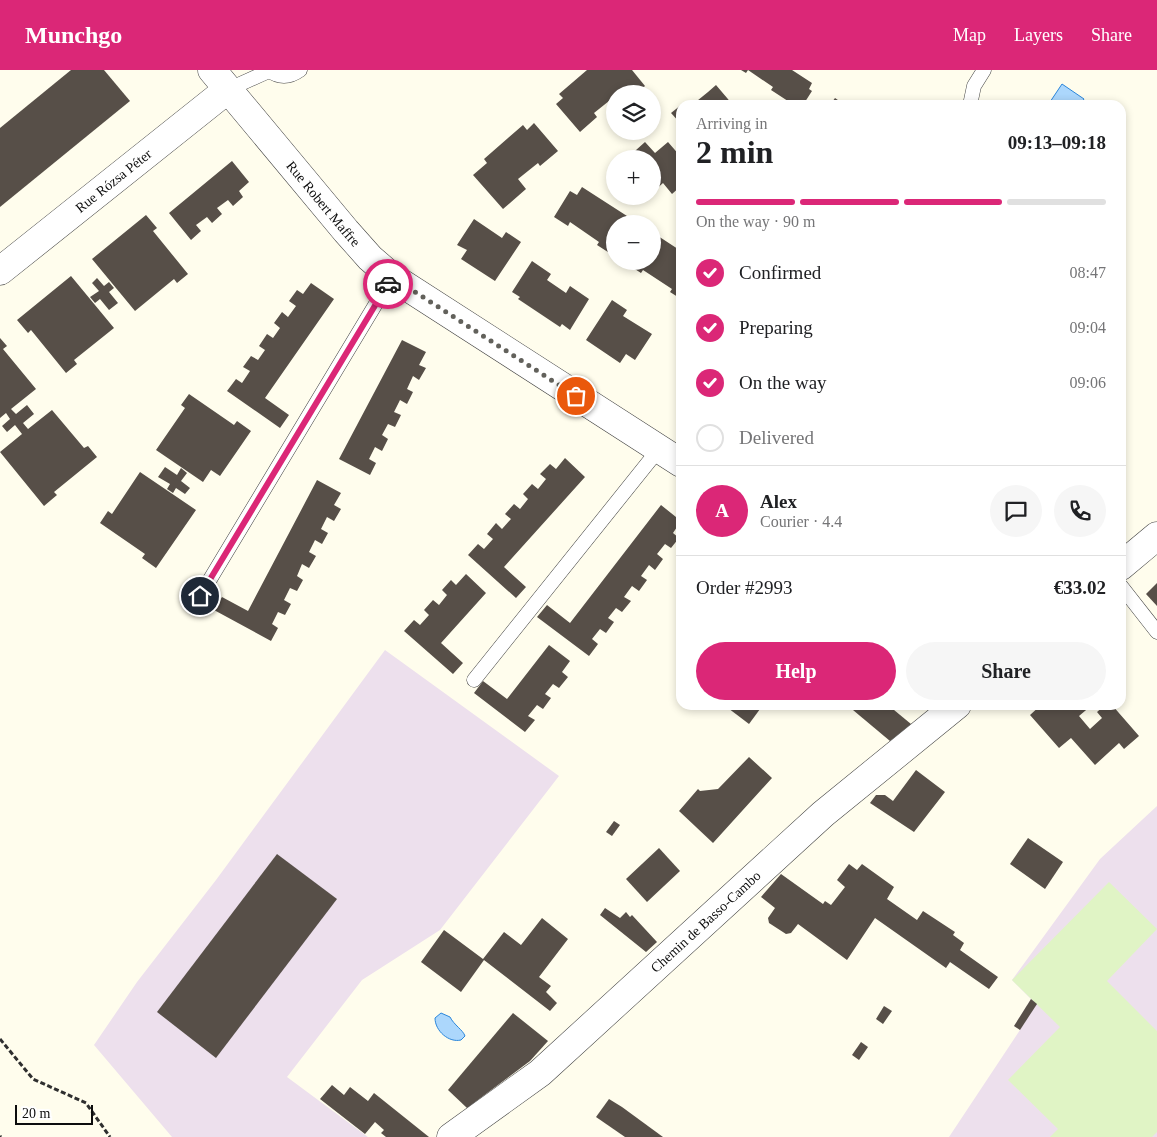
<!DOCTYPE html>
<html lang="en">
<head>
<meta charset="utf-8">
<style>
  body { margin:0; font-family:Georgia,serif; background:#f6f6f6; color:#202124; height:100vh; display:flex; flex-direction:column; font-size:19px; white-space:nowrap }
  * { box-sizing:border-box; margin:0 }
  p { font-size:16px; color:#757577 }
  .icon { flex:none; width:28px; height:28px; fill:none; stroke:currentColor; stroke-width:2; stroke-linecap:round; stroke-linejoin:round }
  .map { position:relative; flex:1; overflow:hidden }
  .drawer { position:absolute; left:676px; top:30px; width:450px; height:610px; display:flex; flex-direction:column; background:#fff; border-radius:15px; box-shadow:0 2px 8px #0003 }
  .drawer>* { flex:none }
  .controls { position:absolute; left:606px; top:15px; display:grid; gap:10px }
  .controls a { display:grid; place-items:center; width:55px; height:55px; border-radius:50%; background:#fff; box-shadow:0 2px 8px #0003; font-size:25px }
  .scale { position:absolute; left:15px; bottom:12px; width:78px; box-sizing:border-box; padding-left:5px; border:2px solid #0d0d0d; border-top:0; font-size:14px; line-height:18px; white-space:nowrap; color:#0d0d0d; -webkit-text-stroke:4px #fff; paint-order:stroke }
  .pin { position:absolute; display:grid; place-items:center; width:42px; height:42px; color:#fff; margin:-21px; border:2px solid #fff; border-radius:50%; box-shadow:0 1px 5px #0007 }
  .courier { position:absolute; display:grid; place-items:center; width:50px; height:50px; margin:-25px; border:4px solid #db2777; border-radius:50%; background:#fff; color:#222; box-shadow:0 1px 6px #0007 }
  .headline em { font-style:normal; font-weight:700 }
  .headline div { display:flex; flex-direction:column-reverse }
  .headline { display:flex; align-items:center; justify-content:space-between; height:85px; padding:0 20px }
  h1 { font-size:32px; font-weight:700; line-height:38px }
  .bar { display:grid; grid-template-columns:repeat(4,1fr); gap:8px 5px; align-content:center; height:60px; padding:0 20px }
  .bar i { height:6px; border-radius:4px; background:#e0e0e0 }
  .bar .active { background:#db2777 }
  .bar p { grid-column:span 4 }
  .line { display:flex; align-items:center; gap:12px; padding:0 20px; border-top:1px solid #e0e0e0 }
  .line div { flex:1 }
  .round { display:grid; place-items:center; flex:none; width:52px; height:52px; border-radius:26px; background:#f6f6f6 }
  ol { padding:0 20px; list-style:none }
  li { display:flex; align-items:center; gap:15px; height:55px }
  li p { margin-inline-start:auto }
  li .icon { padding:5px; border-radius:50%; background:#db2777; color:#fff; stroke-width:4 }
  li:last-child { color:#757577 }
  li i { width:28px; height:28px; border:2px solid #e0e0e0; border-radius:50% }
  .primary-button { display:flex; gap:10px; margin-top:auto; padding:10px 20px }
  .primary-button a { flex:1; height:58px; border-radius:30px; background:#db2777; color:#fff; font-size:20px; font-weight:700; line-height:58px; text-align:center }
  .primary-button a+a { background:#f6f6f6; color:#202124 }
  header { display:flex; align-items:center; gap:30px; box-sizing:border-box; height:70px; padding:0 25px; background:#db2777; color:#fff }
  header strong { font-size:24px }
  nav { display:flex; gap:28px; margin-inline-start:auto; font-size:18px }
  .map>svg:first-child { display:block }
</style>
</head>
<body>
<header>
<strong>Munchgo</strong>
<nav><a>Map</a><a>Layers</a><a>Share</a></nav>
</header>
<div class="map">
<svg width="1157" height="1067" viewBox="0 0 1157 1067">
  <rect width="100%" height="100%" fill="#fffded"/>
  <!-- industrial -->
  <g fill="#ede0ed">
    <path d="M385,580L559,706L440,860L362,910L287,1007L368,1067H172L94,975L137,912L216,810Z"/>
    <path d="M1157,736V1067H949L1020,960L1014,956L1031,929L1012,910L1100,789Z"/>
  </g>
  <!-- pitch -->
  <path fill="#e0f4c5" d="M1109,812L1157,859L1107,911L1157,961V1062L1152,1067H1050L1058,1059L1008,1010L1060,957L1012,910Z"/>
  <!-- water -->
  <g fill="#acd7fc" stroke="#2b86db">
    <path d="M1062,14L1084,29L1080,35H1048Z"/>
    <path d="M441,943L450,947C454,955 463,960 465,966L461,970C449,973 435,961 435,948Z"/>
  </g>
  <!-- building -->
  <g fill="#574f48">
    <path d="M71,0H104L130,31L0,137V58Z"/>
    <path d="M587,0H632L645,16L636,24H615V29L614,27L594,43L597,47L580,62L556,34L563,28L559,24Z"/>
    <path d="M741,0H792L812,13L809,19L812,21L803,35H794L771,20L773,17L748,0L746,3Z"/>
    <path d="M716,15L733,35H692L708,22Z"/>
    <path d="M835,28L845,35H830Z"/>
    <path d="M681,35V54L671,43Z"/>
    <path d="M534,53L558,81L540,96L538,93L518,109L526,119L503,139L473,105L487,93L484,89L523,55L527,60Z"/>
    <path d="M645,72L655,83L668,72L681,87V116L672,124L663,113L652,123V89H626Z"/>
    <path d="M232,91L249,112L239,121L243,127L233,136L228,130L217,138L222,144L212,153L207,147L196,155L201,161L191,170L169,143Z"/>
    <path d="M582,117L627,146L622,154H615V178L611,184L597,175L599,172L570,152L568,156L554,147L570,121L577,125Z"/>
    <path d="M146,145L157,158L153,161L188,204L177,213L174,209L135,241L92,189Z"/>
    <path d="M474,149L502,168L506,162L521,172L495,211L461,189L467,180L457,175Z"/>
    <path d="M655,164L681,181V229L670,222L672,219L643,200L641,203L627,194L628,191H652V167Z"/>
    <path d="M532,191L551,204L547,210L566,223L570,216L589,229L570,260L562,254L560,257L518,229L520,227L512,222Z"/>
    <path d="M71,206L114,258L74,290L77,294L66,303L31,260L28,263L17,250Z"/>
    <path d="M97,208L104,216L109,212L114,218L109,222L118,233L109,240L100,229L95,233L90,227L99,221L92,213Z"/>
    <path d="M311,213L334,229L265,328L289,345L280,358L227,321L236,309L242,313L250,301L243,297L251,286L258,290L265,280L259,276L267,264L273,268L280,258L274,253L282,242L288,247L296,236L289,231L297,220L303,224Z"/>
    <path d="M612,230L627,240L623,246L652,264L635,290L626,284L620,293L586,270Z"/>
    <path d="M0,268L7,276L3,279L36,319L11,339L16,344L27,335L34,344L23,353L28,359L52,340L84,378L88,376L97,387L54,422L57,425L44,436L0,382L22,364L15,355L7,362L2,356L10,349L6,343L0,348Z"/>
    <path d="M402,270L426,282L419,295L426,298L419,310L413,306L407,319L413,322L407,334L400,330L394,342L401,345L395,357L388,354L382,365L388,369L382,381L375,377L369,389L376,393L370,405L339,389Z"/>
    <path d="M189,324L234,355L237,351L251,361L220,406L211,400L203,412L156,380L185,338L181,335Z"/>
    <path d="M565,388L585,407L504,497L526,517L516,528L468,485L478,474L484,479L493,469L487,464L496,453L502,459L511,449L505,444L514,434L520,439L528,429L523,424L532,414L538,419L546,409L540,404L550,394L556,399Z"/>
    <path d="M165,397L177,405L181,398L187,403L181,411L190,418L185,424L176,418L173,423L167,419L170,414L158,407Z"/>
    <path d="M140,402L196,440L156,498L142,488L145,484L100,453L108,441L112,444Z"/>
    <path d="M317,410L341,423L334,435L341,439L334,451L327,447L321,459L328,463L322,474L315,470L309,482L316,486L309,498L302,494L297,506L303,510L297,521L290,518L284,530L291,534L285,545L278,542L272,554L278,558L271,571L214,540L222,527L248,541Z"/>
    <path d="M661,435L681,451L673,463L679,468L671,478L665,474L657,484L663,489L655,500L649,495L641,506L647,510L639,521L632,516L624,527L631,531L622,542L616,538L608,548L614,552L606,563L600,559L592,569L598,574L589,586L537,547L547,535L570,553Z"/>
    <path d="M466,504L486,523L441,573L463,593L453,604L404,561L414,550L420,555L429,545L424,540L433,530L439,535L447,525L442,520L451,510L456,515Z"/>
    <path d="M1157,513V536L1146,524Z"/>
    <path d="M549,575L570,591L562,602L568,607L559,618L553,614L545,624L551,628L543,639L537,635L528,646L535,650L525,662L474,623L483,611L507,629Z"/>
    <path d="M724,635H763L749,654Z"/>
    <path d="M847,635H888L911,654L890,671Z"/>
    <path d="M1041,635H1092L1079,646L1090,659L1102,648L1097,642L1105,635H1112L1139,666L1124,679L1119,673L1095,695L1071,668L1059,678L1030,645Z"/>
    <path d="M749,687L772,708L713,773L679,741L698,719L700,721L718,719Z"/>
    <path d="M916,700L945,722L914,762L870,733L876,725H885L893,731Z"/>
    <path d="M614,751L620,755L612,766L606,762Z"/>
    <path d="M1028,768L1063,792L1045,819L1010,794Z"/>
    <path d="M659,778L680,801L647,832L626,809Z"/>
    <path d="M277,784L337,829L216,988L157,942Z"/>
    <path d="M849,794L857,800L862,794L894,817L887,829L917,850L923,841L955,862L953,865L964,873L960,880L998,907L989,919L950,892L946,898L875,848L847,890L798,854L791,863L786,864L769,853L768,848L775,838L761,827L781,804L823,834L825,831L831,835L845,817L837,810Z"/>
    <path d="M605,838L620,848L626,842L630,847L632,845L657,872L646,882L600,845Z"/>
    <path d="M542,848L568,869L539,907L551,916L546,922L557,933L550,941L484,890L461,922L421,892L444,860L483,889L504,862L521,875Z"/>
    <path d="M1031,929L1037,934L1020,960L1014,956Z"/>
    <path d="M884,936L892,941L883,954L876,949Z"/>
    <path d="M513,943L548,971L530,991L467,1038L448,1020Z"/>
    <path d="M861,972L868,977L859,990L852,985Z"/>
    <path d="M332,1015L344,1025L350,1017L368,1031L374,1023L429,1067H386L381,1063L384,1060L375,1052L365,1064L320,1029Z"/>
    <path d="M609,1029L622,1037L663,1067H625L596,1047Z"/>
  </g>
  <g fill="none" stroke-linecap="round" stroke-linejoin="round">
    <!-- service casing -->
    <g stroke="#404040" stroke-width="15">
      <g id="service">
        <path d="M268,0C279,8 289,8 300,0"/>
        <path d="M227,20L269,1"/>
        <path d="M970,35L974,16L984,0"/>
        <path d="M1121,516L1157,562"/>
        <path d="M200,526L392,207"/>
        <path d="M474,610L659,379"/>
      </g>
    </g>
    <!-- minor casing -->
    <g stroke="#404040" stroke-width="29">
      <g id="minor">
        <path id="s1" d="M212,0L346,161L370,188L392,207L681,393"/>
        <path id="s2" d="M0,201L227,20"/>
      </g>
    </g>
    <!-- tertiary casing -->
    <g stroke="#404040" stroke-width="29">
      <g id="tertiary">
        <path d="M1121,496L1157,466"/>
        <path id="s3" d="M451,1067L540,1003L823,744L957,635"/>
      </g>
    </g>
    <!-- path -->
    <g stroke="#2f2f2f" stroke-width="3" stroke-dasharray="5 2.5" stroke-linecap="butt">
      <path d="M0,969L33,1009L86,1033L110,1067"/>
      <path d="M0,1066L1,1067"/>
    </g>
    <!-- service -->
    <use href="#service" stroke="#fff" stroke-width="14"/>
    <!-- minor -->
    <use href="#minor" stroke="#fff" stroke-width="28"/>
    <!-- tertiary -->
    <use href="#tertiary" stroke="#fff" stroke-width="28"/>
  </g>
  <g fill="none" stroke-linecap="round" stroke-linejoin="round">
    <!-- done -->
    <path stroke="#62615b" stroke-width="5" stroke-dasharray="0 9" d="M388,214L392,207L576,326"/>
    <!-- route -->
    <path stroke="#db2777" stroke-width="6" d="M200,526L388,214"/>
  </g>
  <g text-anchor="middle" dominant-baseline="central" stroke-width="5" stroke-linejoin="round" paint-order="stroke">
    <!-- street labels -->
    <g font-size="14" fill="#0d0d0d" stroke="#fff">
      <text stroke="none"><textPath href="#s2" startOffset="145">Rue Rózsa Péter</textPath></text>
      <text stroke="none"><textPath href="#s1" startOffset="174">Rue Robert Maffre</textPath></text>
      <text stroke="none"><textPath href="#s3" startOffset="334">Chemin de Basso-Cambo</textPath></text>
    </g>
  </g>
</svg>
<div class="controls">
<a><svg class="icon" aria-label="layers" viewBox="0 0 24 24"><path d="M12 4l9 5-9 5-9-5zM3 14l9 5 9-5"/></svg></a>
<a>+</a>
<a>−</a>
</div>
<div class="scale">20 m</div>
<div class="pin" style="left:576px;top:326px;background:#ea580c"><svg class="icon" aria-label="bag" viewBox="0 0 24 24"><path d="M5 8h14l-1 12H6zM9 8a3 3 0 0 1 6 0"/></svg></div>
<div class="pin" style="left:200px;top:526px;background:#1f2937"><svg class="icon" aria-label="home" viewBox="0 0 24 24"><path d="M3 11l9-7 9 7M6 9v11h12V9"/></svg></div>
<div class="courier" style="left:388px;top:214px"><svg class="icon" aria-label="car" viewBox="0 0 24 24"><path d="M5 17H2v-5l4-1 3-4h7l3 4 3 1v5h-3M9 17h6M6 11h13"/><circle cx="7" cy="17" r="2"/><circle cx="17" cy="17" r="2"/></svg></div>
<section class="drawer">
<div class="headline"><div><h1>2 min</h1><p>Arriving in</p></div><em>09:13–09:18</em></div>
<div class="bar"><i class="active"></i><i class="active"></i><i class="active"></i><i></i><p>On the way · 90 m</p></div>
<ol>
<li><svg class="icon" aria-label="check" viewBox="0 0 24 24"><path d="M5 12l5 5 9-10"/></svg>Confirmed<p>08:47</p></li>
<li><svg class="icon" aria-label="check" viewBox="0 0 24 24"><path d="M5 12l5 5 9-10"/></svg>Preparing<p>09:04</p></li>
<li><svg class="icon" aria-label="check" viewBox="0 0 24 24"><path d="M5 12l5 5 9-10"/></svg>On the way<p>09:06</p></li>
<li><i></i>Delivered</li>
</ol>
<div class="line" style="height:90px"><b class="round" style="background:#db2777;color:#fff">A</b><div><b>Alex</b><p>Courier · 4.4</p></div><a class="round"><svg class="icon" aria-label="chat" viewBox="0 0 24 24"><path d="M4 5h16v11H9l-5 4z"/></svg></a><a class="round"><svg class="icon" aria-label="phone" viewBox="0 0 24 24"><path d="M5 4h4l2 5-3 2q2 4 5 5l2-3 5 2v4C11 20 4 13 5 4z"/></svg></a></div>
<div class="line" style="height:65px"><div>Order #2993</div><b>€33.02</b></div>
<div class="primary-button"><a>Help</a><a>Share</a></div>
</section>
</div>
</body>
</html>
